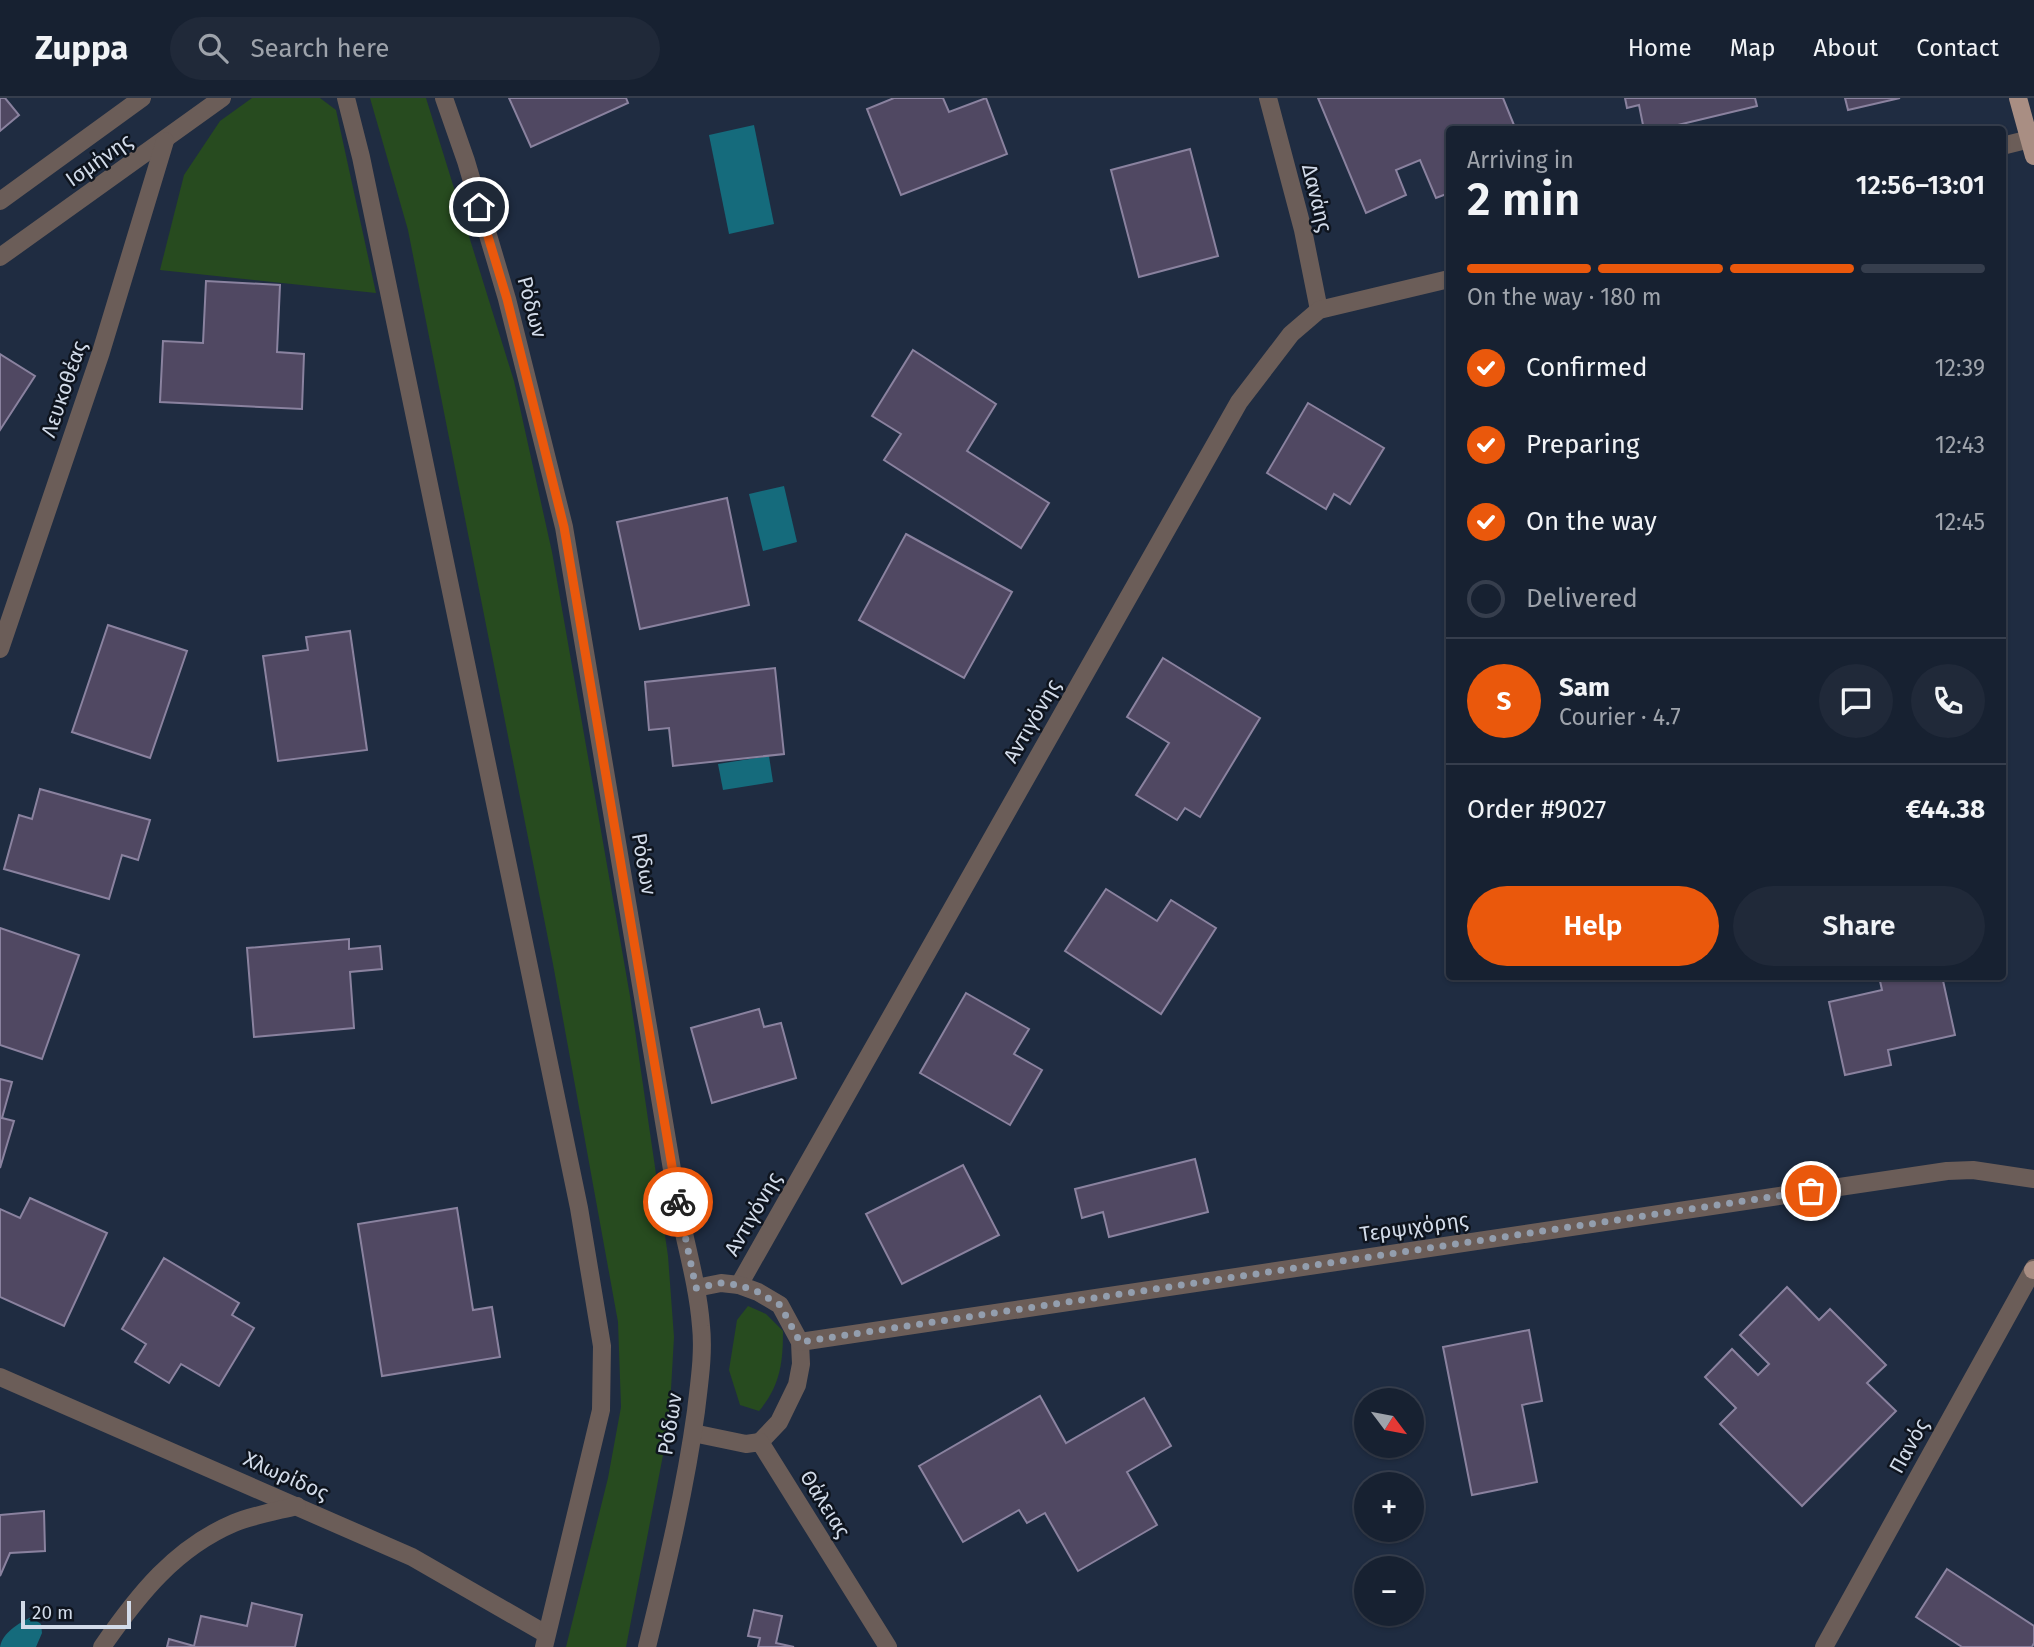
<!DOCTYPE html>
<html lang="en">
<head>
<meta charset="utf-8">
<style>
  body { margin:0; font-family:"Fira Sans",sans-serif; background:#202939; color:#f1f3f6; height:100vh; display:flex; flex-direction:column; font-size:26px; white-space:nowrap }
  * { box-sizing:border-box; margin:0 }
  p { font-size:23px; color:#9ea3ab }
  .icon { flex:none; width:38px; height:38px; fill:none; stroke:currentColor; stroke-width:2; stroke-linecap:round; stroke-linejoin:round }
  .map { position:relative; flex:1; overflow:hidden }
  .sheet { position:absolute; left:1446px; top:28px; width:560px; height:854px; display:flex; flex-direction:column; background:#172131; border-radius:7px; box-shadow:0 2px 5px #0004,0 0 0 2px #363e4d }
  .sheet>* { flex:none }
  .needle { width:46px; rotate:122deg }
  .buttons { position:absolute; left:1354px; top:1290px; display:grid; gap:14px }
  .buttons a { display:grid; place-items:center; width:70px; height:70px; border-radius:50%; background:#172131; box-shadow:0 2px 5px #0004,0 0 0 2px #363e4d; font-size:35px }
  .scale { position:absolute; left:21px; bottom:18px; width:110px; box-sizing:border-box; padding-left:7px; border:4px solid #d2dbe9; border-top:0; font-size:19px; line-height:24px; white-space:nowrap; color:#d2dbe9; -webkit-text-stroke:5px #0e141e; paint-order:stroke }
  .pin { position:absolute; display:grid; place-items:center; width:60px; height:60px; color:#fff; margin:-30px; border:4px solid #fff; border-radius:50%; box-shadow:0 2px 7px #0007 }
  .courier { position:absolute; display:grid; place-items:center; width:70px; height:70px; margin:-35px; border:5px solid #ea580c; border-radius:50%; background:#fff; color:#222; box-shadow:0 2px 9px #0007 }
  .summary em { font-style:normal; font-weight:600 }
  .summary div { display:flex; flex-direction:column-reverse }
  .summary { display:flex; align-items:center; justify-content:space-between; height:119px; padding:0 21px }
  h1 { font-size:46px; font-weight:600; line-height:52px }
  .bar { display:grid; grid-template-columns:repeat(4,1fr); gap:10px 7px; align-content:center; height:84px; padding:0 21px }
  .bar i { height:9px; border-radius:5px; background:#363e4d }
  .bar .active { background:#ea580c }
  .bar p { grid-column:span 4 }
  .line { display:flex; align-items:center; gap:18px; padding:0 21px; border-top:2px solid #363e4d }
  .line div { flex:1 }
  .round { display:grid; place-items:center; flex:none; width:74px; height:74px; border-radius:37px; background:#202939 }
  ol { padding:0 21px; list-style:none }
  li { display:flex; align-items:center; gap:21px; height:77px }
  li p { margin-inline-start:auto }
  li .icon { padding:7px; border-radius:50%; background:#ea580c; color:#fff; stroke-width:4 }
  li:last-child { color:#9ea3ab }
  li i { width:38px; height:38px; border:4px solid #363e4d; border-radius:50% }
  .action { display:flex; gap:14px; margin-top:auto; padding:14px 21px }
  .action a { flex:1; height:80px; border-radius:42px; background:#ea580c; color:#fff; font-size:28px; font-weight:600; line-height:80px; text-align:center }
  .action a+a { background:#202939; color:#f1f3f6 }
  header { display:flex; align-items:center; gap:42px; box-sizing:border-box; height:98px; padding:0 35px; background:#172131; border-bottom:2px solid #363e4d }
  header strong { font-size:33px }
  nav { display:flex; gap:38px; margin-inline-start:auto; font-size:24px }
  .search { width:490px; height:63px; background:#202939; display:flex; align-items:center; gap:18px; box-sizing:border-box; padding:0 24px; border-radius:38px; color:#9ea3ab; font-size:26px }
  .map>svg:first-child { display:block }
</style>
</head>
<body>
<header>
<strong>Zuppa</strong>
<div class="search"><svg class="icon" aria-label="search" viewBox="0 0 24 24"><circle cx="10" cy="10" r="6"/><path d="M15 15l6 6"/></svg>Search here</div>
<nav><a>Home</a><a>Map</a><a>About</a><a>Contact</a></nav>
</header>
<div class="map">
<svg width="2034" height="1549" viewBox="0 0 2034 1549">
  <rect width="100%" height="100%" fill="#1f2c41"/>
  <!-- green -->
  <g fill="#274b1f">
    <path d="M252,0H320L336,12L376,195L160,172L184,77L220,23Z"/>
    <path d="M370,0H426L514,283L552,454L630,898L668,1158L674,1239L669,1326L626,1549H566L608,1380L621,1309L618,1224L553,866L408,132Z"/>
    <path d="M748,1208L766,1216L783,1233C783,1265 780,1288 759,1313L740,1307L729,1272L737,1222Z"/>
  </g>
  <!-- water -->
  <g fill="#156b7c">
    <path d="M754,27L774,126L729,136L709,37Z"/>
    <path d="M784,388L797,444L763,453L749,396Z"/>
    <path d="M769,658L773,684L723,692L718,666Z"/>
    <path d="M31,1519L41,1526L42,1535L36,1549H0C2,1535 19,1525 31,1519Z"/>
  </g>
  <!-- building -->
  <g fill="#504862" stroke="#8a829f" stroke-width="2">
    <path d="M0,0H5L19,17L0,33Z"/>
    <path d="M509,0H626L628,5L531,49Z"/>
    <path d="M894,0H943L949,14L986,0L1007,56L901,97L867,11Z"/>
    <path d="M1318,0H1503L1516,32H1449V95L1436,100L1420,62L1396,72L1406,97L1366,115Z"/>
    <path d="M1625,0H1755L1757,8L1657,32H1644L1639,7L1627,10Z"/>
    <path d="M1845,0H1900L1848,12Z"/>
    <path d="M1190,51L1218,158L1139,179L1111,72Z"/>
    <path d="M206,183L280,187L277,254L304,256L302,311L160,304L163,243L203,245Z"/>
    <path d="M913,252L996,306L967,353L1049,405L1021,450L884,362L901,336L872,318Z"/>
    <path d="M0,256L35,278L0,332Z"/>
    <path d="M1308,305L1384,350L1350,406L1334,396L1326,411L1267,375Z"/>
    <path d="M727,400L749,507L640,531L617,424Z"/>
    <path d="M906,436L1012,494L964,580L859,522Z"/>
    <path d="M108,527L187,553L150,660L72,634Z"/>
    <path d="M350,533L367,652L278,663L263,558L308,552L306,539Z"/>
    <path d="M1163,560L1260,620L1200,719L1185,710L1177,722L1136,697L1169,645L1127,619Z"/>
    <path d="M775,570L784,656L673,668L669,630L649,632L645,584Z"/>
    <path d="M40,691L150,722L138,762L122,757L109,801L4,771L19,717L32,721Z"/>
    <path d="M1106,791L1157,823L1171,802L1216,830L1161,916L1065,853Z"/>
    <path d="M0,830L79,857L42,961L0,947Z"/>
    <path d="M349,841V851L380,848L382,871L350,874L354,930L254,939L247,850Z"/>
    <path d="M1901,878H1942L1955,937L1888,952L1891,967L1845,977L1829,904L1882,892L1880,883Z"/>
    <path d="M966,895L1029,931L1014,956L1042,972L1010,1027L920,975Z"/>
    <path d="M759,911L764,929L781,925L796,980L712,1005L691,930Z"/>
    <path d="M0,981L12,984L2,1020L14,1023L0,1070Z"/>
    <path d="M1195,1061L1208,1114L1109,1139L1103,1114L1082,1120L1075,1091Z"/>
    <path d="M963,1067L999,1137L902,1186L866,1116Z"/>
    <path d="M30,1100L107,1135L64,1228L0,1199V1111L20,1120Z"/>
    <path d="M457,1110L473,1212L492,1209L500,1259L382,1278L358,1126Z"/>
    <path d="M164,1160L239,1205L232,1217L254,1230L219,1288L181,1266L169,1285L135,1264L146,1246L122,1231Z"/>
    <path d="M1787,1189L1819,1222L1830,1211L1886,1267L1867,1285L1896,1313L1802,1408L1720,1326L1736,1310L1705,1279L1732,1251L1758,1277L1769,1266L1740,1237Z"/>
    <path d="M1529,1232L1542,1303L1522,1307L1537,1384L1472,1397L1443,1249Z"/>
    <path d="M1040,1298L1066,1345L1144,1300L1171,1348L1127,1374L1157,1427L1078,1473L1045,1415L1027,1425L1019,1412L963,1444L919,1368Z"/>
    <path d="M44,1413L45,1453L10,1455L0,1478V1417Z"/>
    <path d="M1947,1471L2034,1528V1545L2032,1549H1962L1916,1519Z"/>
    <path d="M252,1505L302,1517L295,1549H167L169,1541L194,1548L201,1518L247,1528Z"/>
    <path d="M754,1512L782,1518L776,1545L794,1549H758L760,1540L748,1538Z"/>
  </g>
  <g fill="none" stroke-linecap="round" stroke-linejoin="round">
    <!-- minor -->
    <g stroke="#6b5d58" stroke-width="18">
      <path d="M1268,0L1303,132L1319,212"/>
      <path d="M2002,48L2030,41"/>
      <path d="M0,103L142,0"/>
      <path d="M0,159L222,0"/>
      <path d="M0,551L101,254L165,43"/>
      <path d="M739,1187L1239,304L1291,236L1319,212L1449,181"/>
      <path d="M696,1190L721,1185L739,1187L758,1194L780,1207L800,1244L801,1266L797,1287L779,1324L760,1344"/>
      <path d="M800,1244L1947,1073L1973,1072L2034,1081"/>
      <path d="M0,1279L412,1459L546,1536"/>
      <path d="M693,1335L746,1346L760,1344L888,1549"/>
      <path d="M102,1549C138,1497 175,1450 234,1425C254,1417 277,1413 297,1408"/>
      <path d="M1824,1549L2034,1170"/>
    </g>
    <!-- tertiary -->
    <g stroke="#6b5d58" stroke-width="18">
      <path d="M346,0L361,59L579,1110L602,1248L601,1312L544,1549"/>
      <path d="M444,0L466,63L507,201L564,429L679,1113C687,1151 698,1189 701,1228C704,1256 699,1286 696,1313C685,1393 666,1471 647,1549"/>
    </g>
    <!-- primary -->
    <g stroke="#a98e83" stroke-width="18">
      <path d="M2018,0L2034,58"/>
      <path d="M2033,1172H2034"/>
    </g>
  </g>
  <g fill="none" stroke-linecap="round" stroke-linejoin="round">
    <!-- done -->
    <path stroke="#939eae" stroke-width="7" stroke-dasharray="0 12.6" d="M678,1104L696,1190L721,1185L739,1187L758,1194L780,1207L800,1244L1811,1093"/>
    <!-- route -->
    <path stroke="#ea580c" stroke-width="9" d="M479,109L507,201L564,429L678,1104"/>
  </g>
  <g text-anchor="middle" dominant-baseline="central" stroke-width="5" stroke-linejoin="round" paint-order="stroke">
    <!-- street labels -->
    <g font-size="21" fill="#d2dbe9" stroke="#0e141e">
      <text transform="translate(99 62) rotate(-35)">Ισμήνης</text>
      <text transform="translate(1317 100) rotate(76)">Δανάης</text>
      <text transform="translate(532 209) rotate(75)">Ρόδων</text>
      <text transform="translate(64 291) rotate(-71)">Λευκοθέας</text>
      <text transform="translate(1032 623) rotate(-60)">Αντιγόνης</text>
      <text transform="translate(644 766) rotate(80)">Ρόδων</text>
      <text transform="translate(753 1116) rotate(-60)">Αντιγόνης</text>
      <text transform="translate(1414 1129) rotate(-8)">Τερψιχόρης</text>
      <text transform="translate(670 1326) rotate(-81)">Ρόδων</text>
      <text transform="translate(1909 1348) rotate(-61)">Πανός</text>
      <text transform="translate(286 1378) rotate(24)">Χλωρίδος</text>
      <text transform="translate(825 1406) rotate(58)">Θάλειας</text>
    </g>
  </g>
</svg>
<div class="buttons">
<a><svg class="needle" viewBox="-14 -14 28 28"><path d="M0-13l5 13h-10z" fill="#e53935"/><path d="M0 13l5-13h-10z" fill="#9ea3ab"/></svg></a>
<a>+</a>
<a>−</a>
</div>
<div class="scale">20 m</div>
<div class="pin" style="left:1811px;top:1093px;background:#ea580c"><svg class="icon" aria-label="bag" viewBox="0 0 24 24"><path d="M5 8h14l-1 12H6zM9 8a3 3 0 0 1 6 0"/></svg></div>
<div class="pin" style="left:479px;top:109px;background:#1f2937"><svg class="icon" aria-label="home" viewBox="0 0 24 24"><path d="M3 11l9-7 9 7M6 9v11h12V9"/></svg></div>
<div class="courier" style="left:678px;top:1104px"><svg class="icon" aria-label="bike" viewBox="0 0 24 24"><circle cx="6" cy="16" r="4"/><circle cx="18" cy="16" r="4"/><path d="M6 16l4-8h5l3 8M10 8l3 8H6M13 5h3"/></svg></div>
<section class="sheet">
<div class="summary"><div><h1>2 min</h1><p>Arriving in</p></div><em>12:56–13:01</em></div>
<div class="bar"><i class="active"></i><i class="active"></i><i class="active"></i><i></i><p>On the way · 180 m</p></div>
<ol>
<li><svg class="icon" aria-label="check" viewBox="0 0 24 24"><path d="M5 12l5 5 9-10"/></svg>Confirmed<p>12:39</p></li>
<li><svg class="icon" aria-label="check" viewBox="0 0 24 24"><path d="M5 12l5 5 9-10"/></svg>Preparing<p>12:43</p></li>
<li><svg class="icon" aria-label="check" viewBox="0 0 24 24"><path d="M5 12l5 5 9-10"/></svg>On the way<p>12:45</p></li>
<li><i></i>Delivered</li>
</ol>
<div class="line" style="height:126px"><b class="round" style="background:#ea580c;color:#fff">S</b><div><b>Sam</b><p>Courier · 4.7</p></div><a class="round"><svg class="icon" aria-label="chat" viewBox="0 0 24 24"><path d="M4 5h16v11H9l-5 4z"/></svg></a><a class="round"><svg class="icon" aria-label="phone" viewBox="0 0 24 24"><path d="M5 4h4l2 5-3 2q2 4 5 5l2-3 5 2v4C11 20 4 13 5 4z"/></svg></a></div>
<div class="line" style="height:91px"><div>Order #9027</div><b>€44.38</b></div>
<div class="action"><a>Help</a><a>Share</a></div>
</section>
</div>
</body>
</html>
